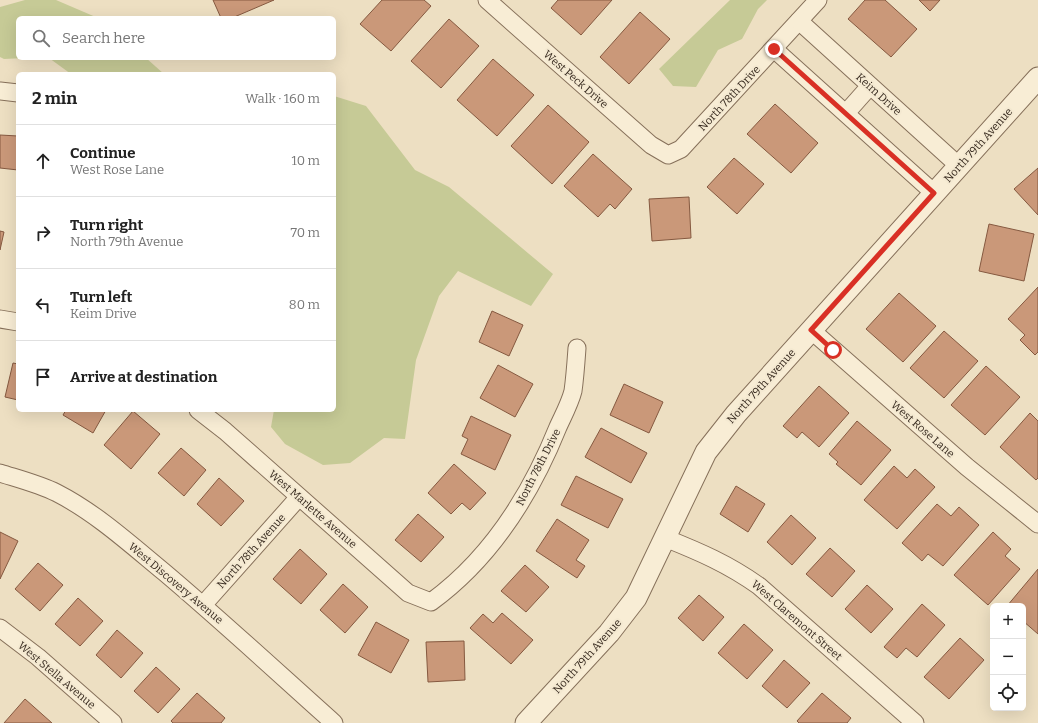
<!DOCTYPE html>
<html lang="en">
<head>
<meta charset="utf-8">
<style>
  body { margin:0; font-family:Bitter,serif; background:#f6f6f6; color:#222 }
  .controls { position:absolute; right:12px; bottom:12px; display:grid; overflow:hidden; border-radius:6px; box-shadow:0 4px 16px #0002 }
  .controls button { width:36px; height:36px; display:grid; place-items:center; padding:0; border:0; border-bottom:1px solid #e0e0e0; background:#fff; color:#222; font:20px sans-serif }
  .stop { position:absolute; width:12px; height:12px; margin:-9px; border:3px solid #d93025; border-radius:50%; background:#fff }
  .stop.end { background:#d93025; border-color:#fff; box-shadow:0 1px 4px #0008 }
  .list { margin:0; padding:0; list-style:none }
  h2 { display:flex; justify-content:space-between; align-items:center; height:52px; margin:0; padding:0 16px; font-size:17px }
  h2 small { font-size:13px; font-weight:400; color:#767676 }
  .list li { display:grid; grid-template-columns:26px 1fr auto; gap:12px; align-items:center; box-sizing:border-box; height:72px; padding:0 16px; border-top:1px solid #e0e0e0 }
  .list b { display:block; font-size:15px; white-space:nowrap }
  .list p { margin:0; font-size:13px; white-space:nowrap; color:#767676 }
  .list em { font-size:13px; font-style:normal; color:#767676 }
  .icon { flex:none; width:22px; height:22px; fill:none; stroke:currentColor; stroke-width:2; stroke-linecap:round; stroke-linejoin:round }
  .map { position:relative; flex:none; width:1038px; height:723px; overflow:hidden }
  .search { position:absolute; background:#fff; box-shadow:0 4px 16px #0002; left:16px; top:16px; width:320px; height:44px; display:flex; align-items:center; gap:10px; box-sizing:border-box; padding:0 14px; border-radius:6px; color:#767676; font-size:15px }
  .panel { position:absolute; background:#fff; box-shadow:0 4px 16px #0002; left:16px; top:72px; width:320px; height:340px; border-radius:6px }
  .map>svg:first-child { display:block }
  .green { fill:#c6ca96 }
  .building { fill:#ca9879; stroke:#855940 }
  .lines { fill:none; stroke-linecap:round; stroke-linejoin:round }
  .minor-casing { stroke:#86705a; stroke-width:19 }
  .tertiary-casing { stroke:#86705a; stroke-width:23 }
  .minor { stroke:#f8edd5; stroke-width:17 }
  .tertiary { stroke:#f8edd5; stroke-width:21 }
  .route { stroke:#d93025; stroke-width:5 }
  .labels { text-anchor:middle; stroke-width:4; stroke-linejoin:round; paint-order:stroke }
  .street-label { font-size:11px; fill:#36291e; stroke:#f4e9d1 }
</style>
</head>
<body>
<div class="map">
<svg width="1038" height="723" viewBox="0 0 1038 723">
  <rect width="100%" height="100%" fill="#eddfc2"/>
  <g class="green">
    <polygon points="25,0 56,0 98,18 18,18 18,58 25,58 4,59 0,57 0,7"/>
    <polygon points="730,0 767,0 758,9 742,39 718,50 696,87 673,86 659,69"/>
    <polygon points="49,58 146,58 164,74 71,74"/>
    <polygon points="334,96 366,106 415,170 449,187 553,274 531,306 458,271 439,296 416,360 405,439 384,438 350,463 323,465 285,444 271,427 274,410 334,410"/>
  </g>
  <g class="building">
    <polygon points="213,0 274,0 232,18 221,18"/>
    <polygon points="382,0 424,0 431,6 391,51 360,24"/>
    <polygon points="558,0 612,0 581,35 551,8"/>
    <polygon points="865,0 885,0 917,29 891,57 848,19"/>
    <polygon points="919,0 940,0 930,11"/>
    <polygon points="640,12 670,39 629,84 600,57"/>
    <polygon points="449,19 479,46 441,88 411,61"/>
    <polygon points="493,59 534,95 497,136 457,100"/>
    <polygon points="775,104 818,143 791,173 747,134"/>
    <polygon points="548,105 589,142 552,184 511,146"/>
    <polygon points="0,135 18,136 18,170 0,168"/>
    <polygon points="593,154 632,189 615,209 610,204 598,217 564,186"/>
    <polygon points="734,158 764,184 737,214 707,187"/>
    <polygon points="1038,168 1038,215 1014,189"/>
    <polygon points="689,197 691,238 652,241 649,199"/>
    <polygon points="989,224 1034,234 1024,281 979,271"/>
    <polygon points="0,231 4,232 0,250"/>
    <polygon points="1038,287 1038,352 1035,355 1020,340 1025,335 1008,319"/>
    <polygon points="899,293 936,326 903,362 866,329"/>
    <polygon points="492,311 523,325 509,356 479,342"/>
    <polygon points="944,331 978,361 944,398 910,368"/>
    <polygon points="13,363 18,364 18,400 5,397"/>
    <polygon points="498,365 533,384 515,417 480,398"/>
    <polygon points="986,366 1020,397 985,435 951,405"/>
    <polygon points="624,384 663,402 649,433 610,415"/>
    <polygon points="819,386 849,413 819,447 802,432 797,438 783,426"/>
    <polygon points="66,410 106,410 93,433 63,415"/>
    <polygon points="133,411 160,434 131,469 104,445"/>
    <polygon points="1030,413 1038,421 1038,478 1036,480 1000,447"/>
    <polygon points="471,416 511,435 495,470 461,454 468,439 462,436"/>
    <polygon points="857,421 891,450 861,485 836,464 838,462 829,454"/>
    <polygon points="601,428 647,453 631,483 585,457"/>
    <polygon points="181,448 206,470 184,496 158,473"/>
    <polygon points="454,464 486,493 470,510 462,503 451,514 428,493"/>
    <polygon points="894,466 907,478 915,469 935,487 897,529 864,500"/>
    <polygon points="576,476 623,499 608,528 561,505"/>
    <polygon points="219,478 244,501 221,526 197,504"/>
    <polygon points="736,486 765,504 748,532 720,514"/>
    <polygon points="937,504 951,516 959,507 979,525 943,566 928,554 922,561 902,543"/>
    <polygon points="418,514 444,537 421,562 395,540"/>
    <polygon points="791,515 816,538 792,565 767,542"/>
    <polygon points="557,519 589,540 576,560 585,566 577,578 536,551"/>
    <polygon points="0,532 18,541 0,579"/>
    <polygon points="993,532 1011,549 1005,556 1020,569 988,605 954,575"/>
    <polygon points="830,548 855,571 832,597 806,574"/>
    <polygon points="300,549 327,574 301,604 273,579"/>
    <polygon points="38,563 63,585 40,611 15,589"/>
    <polygon points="525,565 549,587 526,612 501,591"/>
    <polygon points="1038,569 1038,634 1023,621 1023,606 1007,606"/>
    <polygon points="343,584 368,607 345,633 320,610"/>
    <polygon points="867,585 893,609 871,633 845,609"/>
    <polygon points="699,595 724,617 703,641 678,618"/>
    <polygon points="78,598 103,621 80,646 55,624"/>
    <polygon points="922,604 945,625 917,657 906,648 897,658 884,647"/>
    <polygon points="502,613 533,640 511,664 470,628 483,614 493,623"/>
    <polygon points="376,622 409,640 391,673 358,655"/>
    <polygon points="744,624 773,650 747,679 718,653"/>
    <polygon points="117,630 143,653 121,678 96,655"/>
    <polygon points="960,638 984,660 949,699 924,677"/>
    <polygon points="464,641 465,680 428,682 426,642"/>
    <polygon points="784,660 810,683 787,708 762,686"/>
    <polygon points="156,667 180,689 158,713 134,691"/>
    <polygon points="197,693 225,718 221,723 173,723 171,721"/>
    <polygon points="822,693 851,718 847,723 799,723 797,721"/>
    <polygon points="25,699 52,723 4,723"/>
  </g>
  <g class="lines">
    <g class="minor-casing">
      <g id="minor">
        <polyline points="487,0 651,145 668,155 681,149 818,0"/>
        <polyline points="799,21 959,166"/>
        <polyline points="774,49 934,193"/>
        <polyline points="0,91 18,93"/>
        <polyline points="846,113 870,86"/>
        <polyline points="0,319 18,322"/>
        <polyline points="811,330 967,467 1038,524"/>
        <path d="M198,410L225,431L408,593L431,602C490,559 531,494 558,427C563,416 570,403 573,391C575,377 576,362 577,348"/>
        <path d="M0,473C19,479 39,484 57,493C96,513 130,544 164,572C222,621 277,672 334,723"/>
        <path d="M665,538C700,552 728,564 759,586L915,723"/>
        <polyline points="203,605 299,497"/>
        <polyline points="0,628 38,657 113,723"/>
      </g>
    </g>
    <g class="tertiary-casing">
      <polyline id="tertiary" points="526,723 609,633 636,598 706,452 736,414 1038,78"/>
    </g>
    <use href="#minor" class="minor"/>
    <use href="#tertiary" class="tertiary"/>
  </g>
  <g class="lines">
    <polyline class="route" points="774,49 934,193 811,330 833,350"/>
  </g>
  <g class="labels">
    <g class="street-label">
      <text transform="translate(576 79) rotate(41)" y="4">West Peck Drive</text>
      <text transform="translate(879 94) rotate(42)" y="4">Keim Drive</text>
      <text transform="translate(729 98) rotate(-47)" y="4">North 78th Drive</text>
      <text transform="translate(978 145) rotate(-48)" y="4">North 79th Avenue</text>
      <text transform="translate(761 386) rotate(-48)" y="4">North 79th Avenue</text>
      <text transform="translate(923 429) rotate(41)" y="4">West Rose Lane</text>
      <text transform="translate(538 467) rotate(-63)" y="4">North 78th Drive</text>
      <text transform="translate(313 509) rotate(41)" y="4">West Marlette Avenue</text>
      <text transform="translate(251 551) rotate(-48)" y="4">North 78th Avenue</text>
      <text transform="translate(176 583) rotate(40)" y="4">West Discovery Avenue</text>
      <text transform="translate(797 620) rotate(41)" y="4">West Claremont Street</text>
      <text transform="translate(587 656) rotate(-48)" y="4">North 79th Avenue</text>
      <text transform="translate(57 675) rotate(40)" y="4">West Stella Avenue</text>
    </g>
  </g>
</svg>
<div class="controls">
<button>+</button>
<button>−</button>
<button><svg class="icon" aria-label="locate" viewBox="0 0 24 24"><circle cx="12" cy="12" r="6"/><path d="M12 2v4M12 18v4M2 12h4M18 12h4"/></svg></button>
</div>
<div class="stop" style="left:833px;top:350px"></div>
<div class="stop end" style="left:774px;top:49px"></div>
<div class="search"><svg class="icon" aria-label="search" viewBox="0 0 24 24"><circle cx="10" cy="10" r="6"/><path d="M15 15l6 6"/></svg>Search here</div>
<section class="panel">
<h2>2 min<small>Walk · 160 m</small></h2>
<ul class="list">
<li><svg class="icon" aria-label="ahead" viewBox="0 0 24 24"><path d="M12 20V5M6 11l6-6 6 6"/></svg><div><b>Continue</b><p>West Rose Lane</p></div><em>10 m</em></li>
<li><svg class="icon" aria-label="right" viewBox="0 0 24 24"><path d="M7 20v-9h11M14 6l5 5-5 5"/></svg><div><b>Turn right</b><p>North 79th Avenue</p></div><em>70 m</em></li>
<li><svg class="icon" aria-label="left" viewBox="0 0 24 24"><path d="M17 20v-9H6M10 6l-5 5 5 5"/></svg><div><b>Turn left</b><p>Keim Drive</p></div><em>80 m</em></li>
<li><svg class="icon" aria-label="arrive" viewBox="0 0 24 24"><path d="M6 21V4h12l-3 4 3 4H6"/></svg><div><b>Arrive at destination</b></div></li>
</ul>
</section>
</div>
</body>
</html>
